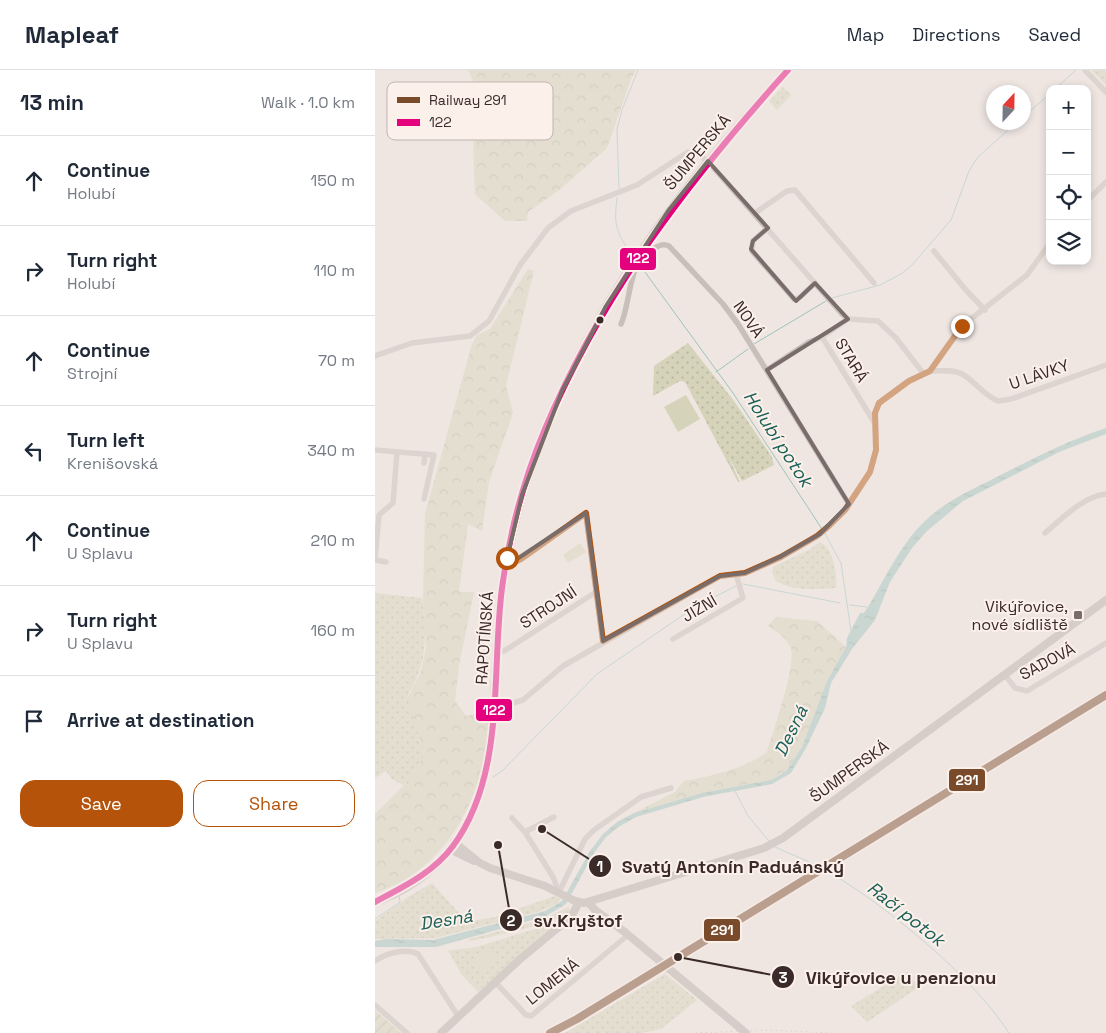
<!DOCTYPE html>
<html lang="en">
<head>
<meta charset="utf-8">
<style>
  body { margin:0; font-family:"Space Grotesk",sans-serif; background:#f6f6f7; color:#1f2937 }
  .controls { position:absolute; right:15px; top:15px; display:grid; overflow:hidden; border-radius:10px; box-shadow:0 2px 8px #0003 }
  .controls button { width:45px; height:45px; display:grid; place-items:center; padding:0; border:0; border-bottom:1px solid #e0e1e3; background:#fff; color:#1f2937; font:25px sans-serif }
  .compass { position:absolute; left:611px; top:15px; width:45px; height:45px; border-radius:50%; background:#fff; box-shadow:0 2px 8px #0003; rotate:22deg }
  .stop { position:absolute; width:15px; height:15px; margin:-11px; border:4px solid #b45309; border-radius:50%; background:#fff }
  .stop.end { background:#b45309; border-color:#fff; box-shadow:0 1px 5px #0008 }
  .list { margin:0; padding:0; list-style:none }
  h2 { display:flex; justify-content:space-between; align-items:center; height:65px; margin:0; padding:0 20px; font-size:21px }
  h2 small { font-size:16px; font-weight:400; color:#747a83 }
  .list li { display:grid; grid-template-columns:32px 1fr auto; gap:15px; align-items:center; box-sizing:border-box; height:90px; padding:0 20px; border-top:1px solid #e0e1e3 }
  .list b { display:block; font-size:19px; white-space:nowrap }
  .list p { margin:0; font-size:16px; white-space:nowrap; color:#747a83 }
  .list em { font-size:16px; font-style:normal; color:#747a83 }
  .actions { display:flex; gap:10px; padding:15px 20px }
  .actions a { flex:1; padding:11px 0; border:1px solid #b45309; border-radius:15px; text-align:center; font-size:18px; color:#b45309 }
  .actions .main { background:#b45309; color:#fff }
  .icon { flex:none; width:28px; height:28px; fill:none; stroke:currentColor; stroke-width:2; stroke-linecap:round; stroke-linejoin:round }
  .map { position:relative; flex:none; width:731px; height:963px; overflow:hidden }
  header { display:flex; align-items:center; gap:30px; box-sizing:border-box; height:70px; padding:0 25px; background:#fff; border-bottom:1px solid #e0e1e3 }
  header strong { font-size:24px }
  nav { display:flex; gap:28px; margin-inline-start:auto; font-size:18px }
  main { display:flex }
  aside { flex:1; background:#fff }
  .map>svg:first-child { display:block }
  .grass { fill:url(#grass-dots) }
  .forest { fill:url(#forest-crowns) }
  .park { fill:#d5d4ba }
  .garden { fill:url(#garden-furrows) }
  .water { fill:url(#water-ripples) }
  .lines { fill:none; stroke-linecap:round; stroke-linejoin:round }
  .stream { stroke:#9cc4bc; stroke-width:1 }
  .street { stroke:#c8bfbb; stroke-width:5.5 }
  .secondary { stroke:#b9afab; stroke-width:8 }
  .primary { stroke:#b7adaa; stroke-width:9 }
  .rail { stroke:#b0a8a5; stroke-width:1; stroke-dasharray:1 4; stroke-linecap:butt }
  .bus-1-casing { stroke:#fcf0ea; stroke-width:10 }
  .bus-1 { stroke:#e5007d; stroke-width:6 }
  .rail-1-casing { stroke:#fcf0ea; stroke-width:11 }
  .rail-1 { stroke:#7a4b2a; stroke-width:8 }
  .route { stroke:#b45309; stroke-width:6 }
  .marked { fill:none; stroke:#796c69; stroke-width:4; stroke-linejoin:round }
  .bus-dot { fill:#3a2a28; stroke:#fcf0ea; stroke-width:2 }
  .poi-dot { fill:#796c69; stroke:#fcf0ea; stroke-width:2 }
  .labels { text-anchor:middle; stroke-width:4; stroke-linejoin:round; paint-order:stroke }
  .street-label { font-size:16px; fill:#3a2a28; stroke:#fcf0ea }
  .poi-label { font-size:16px; fill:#3a2a28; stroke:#fcf0ea; text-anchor:end }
  .water-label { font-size:18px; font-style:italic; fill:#196058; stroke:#fcf0ea }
  .key { fill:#fcf0ea; stroke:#c2b5b0; stroke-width:1 }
  .key-label { font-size:14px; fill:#3a2a28 }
  .leader { fill:none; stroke:#3a2a28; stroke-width:2 }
  .callout-dot { fill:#3a2a28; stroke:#fcf0ea; stroke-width:2 }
  .mark-label { font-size:15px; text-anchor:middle; font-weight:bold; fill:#fff }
  .callout-label { font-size:18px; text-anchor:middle; font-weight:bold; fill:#3a2a28; stroke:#fcf0ea; stroke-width:4; stroke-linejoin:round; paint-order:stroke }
  .line-badge { stroke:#fcf0ea; stroke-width:2 }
  .badge-label { font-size:14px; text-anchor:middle; font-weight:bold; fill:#fff }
</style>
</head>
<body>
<header>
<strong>Mapleaf</strong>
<nav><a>Map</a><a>Directions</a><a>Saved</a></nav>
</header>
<main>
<aside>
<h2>13 min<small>Walk · 1.0 km</small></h2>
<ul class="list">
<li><svg class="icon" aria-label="ahead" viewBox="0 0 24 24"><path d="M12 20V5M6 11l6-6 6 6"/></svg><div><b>Continue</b><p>Holubí</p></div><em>150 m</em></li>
<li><svg class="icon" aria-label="right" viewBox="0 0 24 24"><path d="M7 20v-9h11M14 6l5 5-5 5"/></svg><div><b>Turn right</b><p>Holubí</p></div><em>110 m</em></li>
<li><svg class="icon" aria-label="ahead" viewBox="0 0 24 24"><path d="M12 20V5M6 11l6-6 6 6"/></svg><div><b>Continue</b><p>Strojní</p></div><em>70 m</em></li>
<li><svg class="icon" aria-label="left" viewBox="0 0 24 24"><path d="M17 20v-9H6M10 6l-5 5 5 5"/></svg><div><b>Turn left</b><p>Krenišovská</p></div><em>340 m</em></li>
<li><svg class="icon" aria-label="ahead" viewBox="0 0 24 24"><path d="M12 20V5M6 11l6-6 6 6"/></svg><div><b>Continue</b><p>U Splavu</p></div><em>210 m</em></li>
<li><svg class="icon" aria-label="right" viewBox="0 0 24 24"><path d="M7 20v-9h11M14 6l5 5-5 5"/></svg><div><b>Turn right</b><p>U Splavu</p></div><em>160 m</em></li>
<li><svg class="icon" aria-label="arrive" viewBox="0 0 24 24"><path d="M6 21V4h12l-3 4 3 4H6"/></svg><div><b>Arrive at destination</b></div></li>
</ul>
<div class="actions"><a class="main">Save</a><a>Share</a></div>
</aside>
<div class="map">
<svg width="731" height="963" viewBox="0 0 731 963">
  <defs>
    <pattern id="grass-dots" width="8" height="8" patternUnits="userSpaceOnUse" patternTransform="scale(1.25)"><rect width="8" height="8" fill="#d5d4ba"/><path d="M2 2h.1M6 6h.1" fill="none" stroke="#b8b6a0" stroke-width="1.8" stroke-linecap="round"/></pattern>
    <pattern id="forest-crowns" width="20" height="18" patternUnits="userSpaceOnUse" patternTransform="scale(1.25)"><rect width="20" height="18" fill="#d5d4ba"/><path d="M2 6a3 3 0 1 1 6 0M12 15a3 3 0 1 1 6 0" fill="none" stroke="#b8b6a0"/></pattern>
    <pattern id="garden-furrows" width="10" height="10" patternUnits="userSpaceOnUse" patternTransform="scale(1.25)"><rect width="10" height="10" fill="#d5d4ba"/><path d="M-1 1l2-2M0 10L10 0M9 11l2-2" fill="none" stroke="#b8b6a0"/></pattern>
    <pattern id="water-ripples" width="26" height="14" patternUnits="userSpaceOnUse" patternTransform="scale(1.25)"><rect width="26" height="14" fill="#9cc4bc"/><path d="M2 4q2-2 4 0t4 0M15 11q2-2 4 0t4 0" fill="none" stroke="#809f99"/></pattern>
  </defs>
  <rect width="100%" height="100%" fill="#efe6e2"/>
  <g class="grass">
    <polygon points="716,0 731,0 731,15"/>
    <polygon points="408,17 416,25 402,40 394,31"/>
    <polygon points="313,273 359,331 397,387 399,395 367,411 353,386 365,412 363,412 310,312 305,311 278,326 279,296"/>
    <path d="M445,472C458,477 463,506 461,518C442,519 417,522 400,510L397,501L399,496L434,480Z"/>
    <path d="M0,523L47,528C52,562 53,594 33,624L49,685L33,714L28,715L17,709L11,701L0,708Z"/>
    <polygon points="57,813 92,852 120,847 180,826 186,829 181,834 166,841 60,868 0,869 0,851 33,827"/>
    <path d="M194,837V842C185,852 112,868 95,871L94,869L167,850Z"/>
    <polygon points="180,853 182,855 103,922 86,904 73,880 98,878"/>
    <polygon points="532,902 544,917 492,952 476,936"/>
    <polygon points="290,904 322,930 286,959 268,963 190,963"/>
  </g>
  <g class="forest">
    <path d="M93,0H261L256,9L232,78L183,121L153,142L152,151H130L100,124C99,102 98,79 99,57C99,36 104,19 93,0Z"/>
    <path d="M153,199L159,201L131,315L138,343L114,412L107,461L93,454L84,522H99L84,595L80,631L91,646L115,641C113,716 77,799 0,823V744L29,715L33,714L49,685L33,627L46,602L51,577L48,530L50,444L97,274L102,265L115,259Z"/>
    <path d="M401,547L442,551L471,577L452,611L427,677L412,700L396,710L327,723L259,743L300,722L309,711C337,706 369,699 392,682C398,661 421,597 416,578C412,568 402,562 393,556Z"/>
  </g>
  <g class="park">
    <polygon points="311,325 325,349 303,362 289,337"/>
    <polygon points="205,473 211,482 193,493 188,485"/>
    <polygon points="112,876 125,889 109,904 96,892"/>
  </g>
  <polygon class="garden" points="0,940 26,963 0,963"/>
  <path class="water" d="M731,358V364L684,382L588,431L552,461L537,478L515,512L500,550L477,579L456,613L450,638L431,678L416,703L397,714L328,727L261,747L245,756L231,767L219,783L191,834L171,846L61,877H0V871L11,869L58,870L170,841L187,831L215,781L228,764L242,752L259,743L327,723L396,710L405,705L412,700L427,677L452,611L471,577L472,568L485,543H489C508,514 522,479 547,454C567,433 594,421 620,408C657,389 692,371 731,358Z"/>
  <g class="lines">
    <g class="stream">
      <polyline points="680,19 701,0"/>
      <polyline points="648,47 675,24"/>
      <polyline points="244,118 242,59 247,40 263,0"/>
      <path d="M242,128C239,153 240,161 255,182"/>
      <polyline points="267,198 358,323 447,459"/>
      <polyline points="457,228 505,215 526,204 536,196 576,150 594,101 602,88 642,52"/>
      <polyline points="379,274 451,231"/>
      <polyline points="341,302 373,279"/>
      <polyline points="449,462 466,493 476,561"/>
      <polyline points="368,514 465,533"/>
      <polyline points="475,535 492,537"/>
      <polyline points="118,707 127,701 222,604 320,537 361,516"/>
      <polyline points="360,721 373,746 394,771"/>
      <path d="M398,776C414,784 432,790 447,798C507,832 597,905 634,963"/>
      <polyline points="0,849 25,832 24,826"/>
    </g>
    <g class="street">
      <polyline points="710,0 731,22"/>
      <polyline points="712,131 731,112"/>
      <polyline points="380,143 412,121 420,120 499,213"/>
      <polyline points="393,158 378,171 377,181 419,229 425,227 440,213"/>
      <polyline points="559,181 590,219 610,240"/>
      <path d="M246,254C256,233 253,187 279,178C284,176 288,173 294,176L348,234L363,254L474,434"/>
      <polyline points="447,267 473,249"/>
      <polyline points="0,286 37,273 95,266 114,251 145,195 173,158 196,141 262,115 313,82 324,84 338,97 467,244 473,249 503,251 521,268 548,303"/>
      <polyline points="392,300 434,272 447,267 499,352"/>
      <path d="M555,301C565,301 578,299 587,304C601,312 608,325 623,331L636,329L731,295"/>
      <polyline points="0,380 59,385 49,429"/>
      <polyline points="49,393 50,384"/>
      <path d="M670,463C688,448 707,427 731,424"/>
      <polyline points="11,492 0,490 4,445 18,433 22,382"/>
      <polyline points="130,497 146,489 211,443 228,571"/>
      <polyline points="298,569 368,528 361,504"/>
      <polyline points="121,583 129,581 221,522"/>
      <polyline points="630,605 640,618 652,621 731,573"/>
      <polyline points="120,638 148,630 188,596 345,506 370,503 405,487 442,466 470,441 495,402 501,380 500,343 504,333 533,311 555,301 587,256 652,205 675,173"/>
      <polyline points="179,747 150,762 178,807 184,822"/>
      <polyline points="137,748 150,762"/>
      <polyline points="184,822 210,769 219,760 266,727 296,718"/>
      <path d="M0,891C11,883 31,878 43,884L83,946"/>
      <polyline points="120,912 151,945 156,946 253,865"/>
      <polyline points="0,935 32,963"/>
    </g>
    <g class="secondary">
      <polyline points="79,772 105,793 115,798 170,816 200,831 209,833 389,778 408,768 731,530"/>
      <polyline points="74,779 99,791"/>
      <polyline points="213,832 220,840 251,863 371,963"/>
      <polyline points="66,963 144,890 196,847 204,832"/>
    </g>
    <path class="primary" d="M0,832C142,778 111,636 127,518C135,463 149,410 170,359C228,219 312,110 413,0"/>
    <polyline class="rail" points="321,963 393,960 456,963"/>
    <g class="bus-1-casing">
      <path id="bus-1" d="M0,832C28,817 58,803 78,776C131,704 116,602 127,518C134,464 149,409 170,359C227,223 315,109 413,0"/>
    </g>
    <use href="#bus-1" class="bus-1"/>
    <g class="rail-1-casing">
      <polyline id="rail-1" points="175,963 202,949 731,625"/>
    </g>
    <use href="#rail-1" class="rail-1"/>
  </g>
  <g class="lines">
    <polyline class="route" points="132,488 130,497 146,489 211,443 228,571 345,506 370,503 406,487 442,466 454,456 470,440 495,402 501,380 500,343 504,333 534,311 555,301 587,256"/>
  </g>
  <path d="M0 0H731V963H0ZM333,91L393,158L378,171L376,179L421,231L440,213L473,249L392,300L474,434L445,464L405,487L370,503L345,506L228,571L211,443L130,497L147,425L187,321L231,236L293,141Z" fill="#efe6e2" fill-opacity=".55" fill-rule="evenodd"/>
  <path class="marked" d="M333,91L393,158L378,171L376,179L421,231L440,213L473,249L392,300L474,434L445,464L405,487L370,503L345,506L228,571L211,443L130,497L147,425L187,321L231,236L293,141Z"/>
  <circle class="bus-dot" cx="225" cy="250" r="4.5"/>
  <rect class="poi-dot" x="698" y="540" width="10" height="10" rx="2.5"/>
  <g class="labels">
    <g class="street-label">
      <text transform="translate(322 82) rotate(-50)" y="6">ŠUMPERSKÁ</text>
      <text transform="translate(374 249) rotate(56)" y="6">NOVÁ</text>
      <text transform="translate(477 290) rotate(59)" y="6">STARÁ</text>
      <text transform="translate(664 304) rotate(-19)" y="6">U LÁVKY</text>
      <text transform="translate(173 537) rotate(-33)" y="6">STROJNÍ</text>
      <text transform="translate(324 538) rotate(-30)" y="6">JIŽNÍ</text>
      <text transform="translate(109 568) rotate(-86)" y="6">RAPOTÍNSKÁ</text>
      <text transform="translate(672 591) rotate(-28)" y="6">SADOVÁ</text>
      <text transform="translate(474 701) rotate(-36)" y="6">ŠUMPERSKÁ</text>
      <text transform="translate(177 911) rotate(-39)" y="6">LOMENÁ</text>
    </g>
    <g class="poi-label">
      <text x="693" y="542">Vikýřovice,<tspan x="693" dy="18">nové sídliště</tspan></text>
    </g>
    <g class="water-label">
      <text transform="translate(403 369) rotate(57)" y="6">Holubí potok</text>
      <text transform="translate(416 661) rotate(-64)" y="6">Desná</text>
      <text transform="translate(531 844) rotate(38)" y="6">Račí potok</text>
      <text transform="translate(71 850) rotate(-9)" y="6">Desná</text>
    </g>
  </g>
  <rect x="12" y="12" width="166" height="58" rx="8" class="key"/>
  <rect x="22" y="27" width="23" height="6" fill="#7a4b2a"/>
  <rect x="22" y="49" width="23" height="7" fill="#e5007d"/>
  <g class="key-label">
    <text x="54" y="35">Railway 291</text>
    <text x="54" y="57">122</text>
  </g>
  <path class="leader" d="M167 759L225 796M123 775L136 850M303 887L408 907"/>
  <g class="callout-dot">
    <circle cx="167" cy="759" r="5"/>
    <circle cx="123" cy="775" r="5"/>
    <circle cx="303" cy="887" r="5"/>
    <circle cx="225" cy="796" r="12"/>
    <circle cx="136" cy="850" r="12"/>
    <circle cx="408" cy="907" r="12"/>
  </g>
  <g class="mark-label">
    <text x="225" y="802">1</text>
    <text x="136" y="856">2</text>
    <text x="408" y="913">3</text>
  </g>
  <g class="callout-label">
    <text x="358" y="803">Svatý Antonín Paduánský</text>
    <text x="203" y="857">sv.Kryštof</text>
    <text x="526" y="914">Vikýřovice u penzionu</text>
  </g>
  <g class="line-badge">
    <rect x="244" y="177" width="38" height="24" rx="5" fill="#e5007d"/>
    <rect x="100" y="628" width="38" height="24" rx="5" fill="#e5007d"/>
    <rect x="573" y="698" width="38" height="24" rx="5" fill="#7a4b2a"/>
    <rect x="328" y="848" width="38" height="24" rx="5" fill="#7a4b2a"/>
  </g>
  <g class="badge-label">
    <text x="263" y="193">122</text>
    <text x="119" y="645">122</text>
    <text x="592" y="715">291</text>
    <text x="347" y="865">291</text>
  </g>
</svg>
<div class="controls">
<button>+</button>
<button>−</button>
<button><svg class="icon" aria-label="locate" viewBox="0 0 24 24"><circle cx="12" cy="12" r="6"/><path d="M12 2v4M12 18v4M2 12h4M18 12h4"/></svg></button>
<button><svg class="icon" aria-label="layers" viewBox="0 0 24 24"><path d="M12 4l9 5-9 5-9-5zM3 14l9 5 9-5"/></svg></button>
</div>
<svg class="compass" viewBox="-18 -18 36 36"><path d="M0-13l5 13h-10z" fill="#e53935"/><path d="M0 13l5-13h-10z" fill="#747a83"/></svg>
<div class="stop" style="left:132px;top:488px"></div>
<div class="stop end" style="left:587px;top:256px"></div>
</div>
</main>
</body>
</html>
